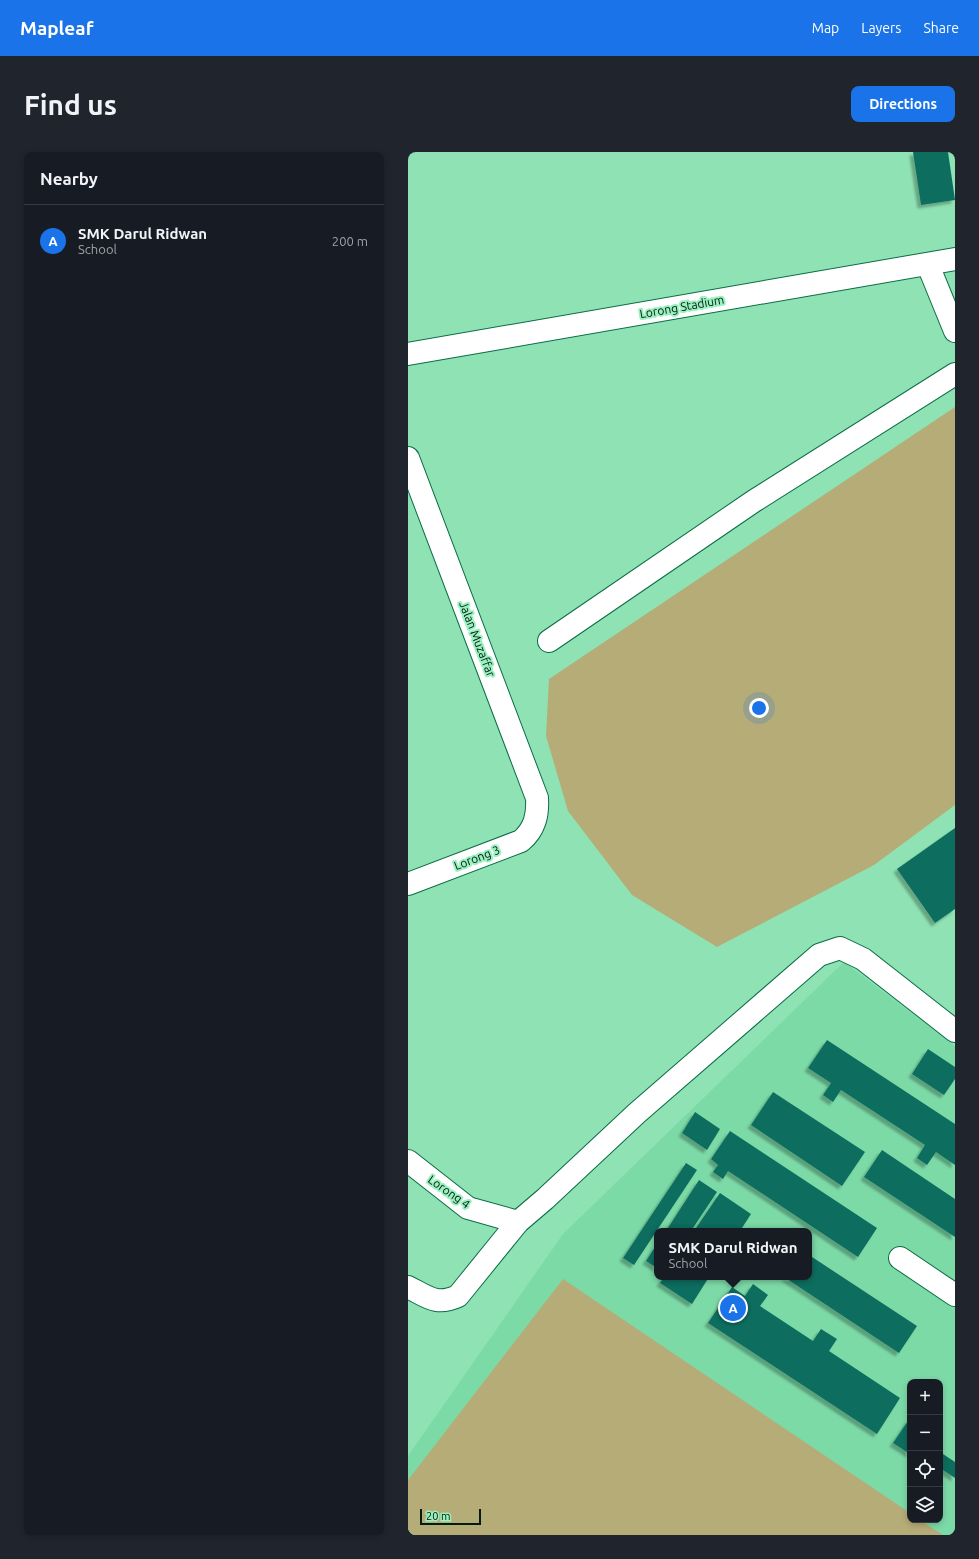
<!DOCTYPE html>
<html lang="en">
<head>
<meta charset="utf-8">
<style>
  body { margin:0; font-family:Ubuntu,sans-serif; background:#20242c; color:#f1f3f6 }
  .controls { position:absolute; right:12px; bottom:12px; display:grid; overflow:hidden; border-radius:8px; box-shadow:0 2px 6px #0003 }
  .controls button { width:36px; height:36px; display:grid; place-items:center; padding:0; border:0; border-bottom:1px solid #363941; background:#171b24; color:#f1f3f6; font:20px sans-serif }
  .scale { position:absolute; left:12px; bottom:10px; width:61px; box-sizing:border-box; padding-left:4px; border:2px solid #021c0f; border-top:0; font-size:11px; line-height:14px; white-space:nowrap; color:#021c0f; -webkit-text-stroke:3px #9bf0c0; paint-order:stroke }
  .you { position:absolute; left:351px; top:556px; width:14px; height:14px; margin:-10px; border:3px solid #fff; border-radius:50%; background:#1a73e8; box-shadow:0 0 0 6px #1a73e833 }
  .badge { display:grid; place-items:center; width:26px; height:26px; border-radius:50%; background:#1a73e8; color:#fff; font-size:13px; font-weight:700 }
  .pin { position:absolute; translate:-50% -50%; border:2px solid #fff; box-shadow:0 1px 4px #0006 }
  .popup { position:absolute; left:246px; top:1076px; width:158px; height:52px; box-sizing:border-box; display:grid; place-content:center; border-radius:8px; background:#171b24; filter:drop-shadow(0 1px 3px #0005); font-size:13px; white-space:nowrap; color:#9ea1a6 }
  .popup b { font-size:15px; color:#f1f3f6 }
  .popup::after { content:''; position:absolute; left:50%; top:100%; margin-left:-8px; border:8px solid transparent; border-top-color:#171b24 }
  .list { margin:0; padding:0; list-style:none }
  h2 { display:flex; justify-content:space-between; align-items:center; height:52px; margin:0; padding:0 16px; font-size:17px }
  h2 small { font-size:13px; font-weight:400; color:#9ea1a6 }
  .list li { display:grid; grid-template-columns:26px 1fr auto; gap:12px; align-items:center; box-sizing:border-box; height:72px; padding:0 16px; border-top:1px solid #363941 }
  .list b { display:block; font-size:15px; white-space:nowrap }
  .list p { margin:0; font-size:13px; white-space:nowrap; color:#9ea1a6 }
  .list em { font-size:13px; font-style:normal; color:#9ea1a6 }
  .icon { flex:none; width:22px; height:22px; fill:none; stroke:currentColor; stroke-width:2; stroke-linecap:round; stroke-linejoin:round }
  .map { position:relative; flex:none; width:547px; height:1383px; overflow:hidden; border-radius:8px }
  header { display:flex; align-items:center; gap:24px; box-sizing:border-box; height:56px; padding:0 20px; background:#1a73e8; color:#fff }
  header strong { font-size:19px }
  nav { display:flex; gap:22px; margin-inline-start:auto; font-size:14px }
  .intro { display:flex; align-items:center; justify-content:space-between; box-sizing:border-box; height:96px; padding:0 24px }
  h1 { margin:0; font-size:28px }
  .button { padding:10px 18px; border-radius:8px; background:#1a73e8; color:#fff; font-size:14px; font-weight:700 }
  main { display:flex; gap:24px; padding:0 24px }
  aside { flex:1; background:#171b24; border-radius:8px; box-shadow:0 2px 6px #0003 }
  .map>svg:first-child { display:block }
  .built { fill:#7cdaa7; fill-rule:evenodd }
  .green { fill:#b6ac77 }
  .building { fill:#0d6e5f; filter:url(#shadow) }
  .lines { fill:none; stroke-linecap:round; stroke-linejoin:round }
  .minor-casing { stroke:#0a6d44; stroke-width:24 }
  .minor { stroke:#fff; stroke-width:22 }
  .labels { text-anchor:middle; stroke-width:4; stroke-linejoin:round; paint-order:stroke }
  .street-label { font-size:12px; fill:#021c0f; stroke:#9bf0c0 }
</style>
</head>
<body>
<header>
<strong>Mapleaf</strong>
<nav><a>Map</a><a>Layers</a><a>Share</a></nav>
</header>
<div class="intro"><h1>Find us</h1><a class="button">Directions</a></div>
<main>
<aside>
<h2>Nearby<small></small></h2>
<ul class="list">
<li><span class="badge">A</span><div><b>SMK Darul Ridwan</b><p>School</p></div><em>200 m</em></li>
</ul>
</aside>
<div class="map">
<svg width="547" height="1383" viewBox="0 0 547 1383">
  <defs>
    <filter id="shadow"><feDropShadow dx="-3.5" dy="3.5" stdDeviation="1" flood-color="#0004"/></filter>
  </defs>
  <rect width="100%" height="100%" fill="#8ee2b3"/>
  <path class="built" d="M436,810L547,894V1383H0V1304L155,1082ZM249,1079H401V1125H249ZM502,1230H532V1368H502Z"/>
  <g class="green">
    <polygon points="547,255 547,653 466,713 309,795 224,743 160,659 138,584 141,527"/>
    <polygon points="155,1127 502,1361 502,1368 512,1368 535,1383 0,1383 0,1328"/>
  </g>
  <g class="building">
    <polygon points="505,0 540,0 547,48 513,53"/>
    <polygon points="547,676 547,757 527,771 489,717"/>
    <polygon points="419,888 547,972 547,1013 528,1000 519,1013 509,1006 517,993 433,938 425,950 415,943 423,931 400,916"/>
    <polygon points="520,897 547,915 547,927 536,943 504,922"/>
    <polygon points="365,940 457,1000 434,1034 343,973"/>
    <polygon points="287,960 312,977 299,998 274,981"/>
    <polygon points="322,979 469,1076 450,1105 320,1019 315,1027 305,1020 310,1013 303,1007"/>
    <polygon points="474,998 547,1047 547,1085 456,1025"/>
    <polygon points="278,1011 289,1018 226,1113 215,1106"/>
    <polygon points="291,1028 309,1040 283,1079 258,1079"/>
    <polygon points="312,1041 343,1062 332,1079 286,1079"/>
    <polygon points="249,1092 249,1116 238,1109"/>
    <polygon points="401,1103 509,1174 491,1201 376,1125 401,1125"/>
    <polygon points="256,1125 301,1125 284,1152 252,1131"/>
    <polygon points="345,1132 360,1143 352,1154 405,1189 413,1177 429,1187 421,1199 492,1246 469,1282 300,1171 324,1135 337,1144"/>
    <polygon points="502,1266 502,1302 485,1291"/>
    <polygon points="532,1300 547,1310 547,1326 532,1316"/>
  </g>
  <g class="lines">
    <g class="minor-casing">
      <g id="minor">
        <polyline points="520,113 547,179"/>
        <polyline points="0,202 547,107"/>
        <path d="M0,306L129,646C130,663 127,677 113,689L0,732"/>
        <polyline points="141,489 346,349 547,222"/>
        <polyline points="0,1009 60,1056 110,1070"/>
        <polyline points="492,1106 547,1143"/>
        <path d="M0,1135C20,1145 28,1154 50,1144L110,1070L137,1047L229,961L411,803L432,796L455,807L547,879"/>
      </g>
    </g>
    <use href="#minor" class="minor"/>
  </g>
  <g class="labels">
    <g class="street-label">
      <text transform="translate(274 155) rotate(-10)" y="4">Lorong Stadium</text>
      <text transform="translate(69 487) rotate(69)" y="4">Jalan Muzaffar</text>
      <text transform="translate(69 706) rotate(-21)" y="4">Lorong 3</text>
      <text transform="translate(41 1040) rotate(35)" y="4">Lorong 4</text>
    </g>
  </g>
</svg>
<div class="controls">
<button>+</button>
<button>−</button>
<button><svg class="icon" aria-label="locate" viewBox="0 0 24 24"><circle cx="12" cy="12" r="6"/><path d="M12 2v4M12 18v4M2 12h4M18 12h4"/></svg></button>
<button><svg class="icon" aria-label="layers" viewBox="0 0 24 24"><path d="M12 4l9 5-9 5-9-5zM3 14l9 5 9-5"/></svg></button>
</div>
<div class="scale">20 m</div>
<div class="you"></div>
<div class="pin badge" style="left:325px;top:1156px">A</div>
<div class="popup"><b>SMK Darul Ridwan</b>School</div>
</div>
</main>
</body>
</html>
